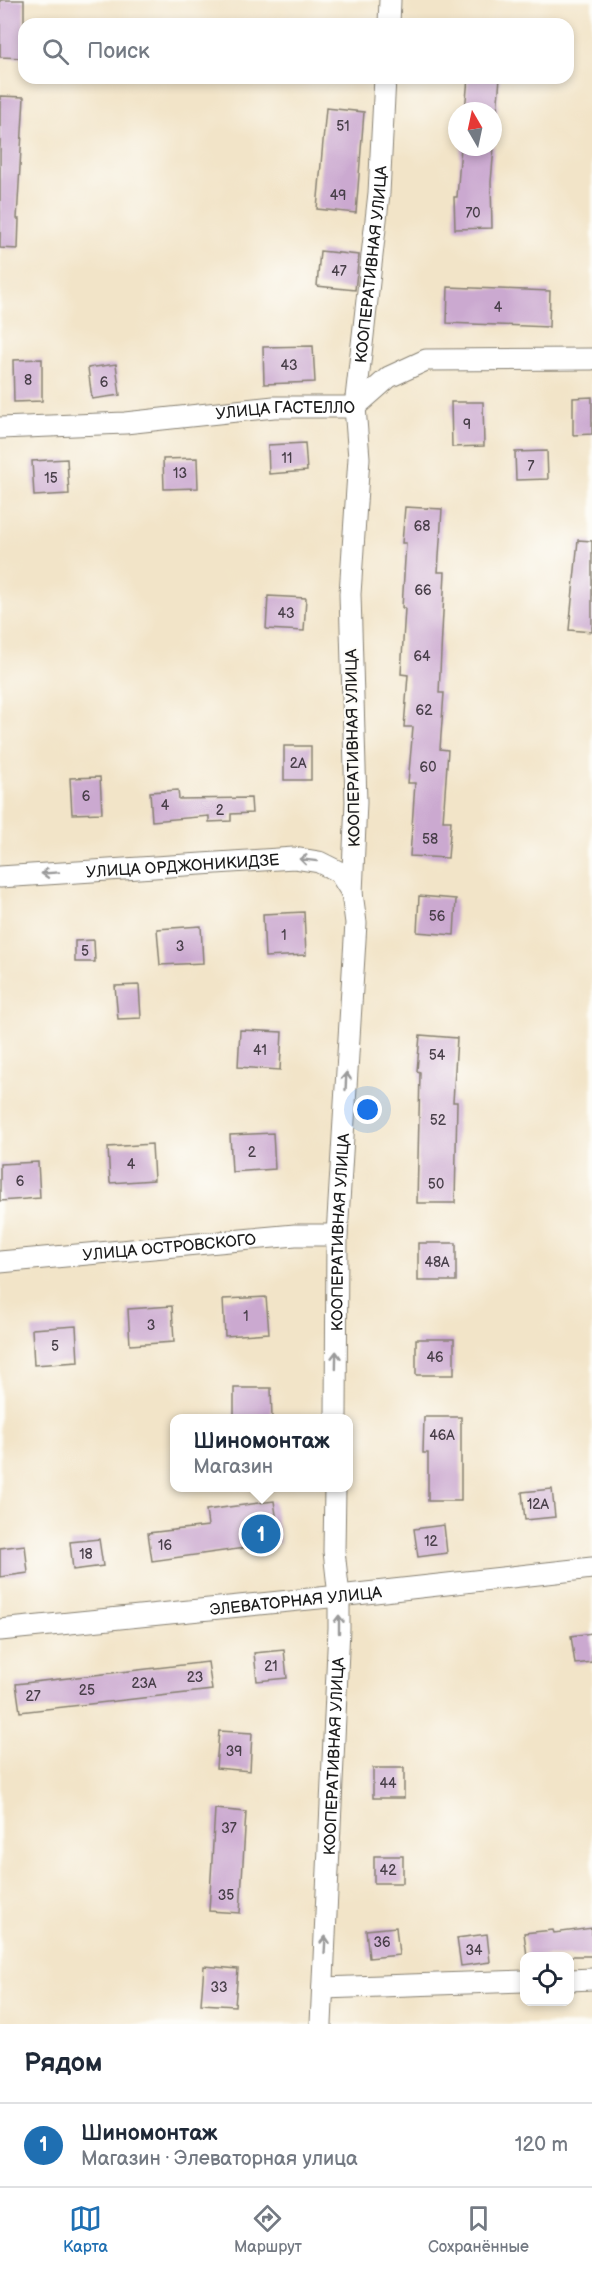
<!DOCTYPE html>
<html lang="ru">
<head>
<meta charset="utf-8">
<style>
  body { margin:0; font-family:"Balsamiq Sans",sans-serif; background:#f2f2f3; color:#1f2937 }
  .controls { position:absolute; right:18px; bottom:18px; display:grid; overflow:hidden; border-radius:12px; box-shadow:0 3px 9px #0003 }
  .controls button { width:54px; height:54px; display:grid; place-items:center; padding:0; border:0; border-bottom:2px solid #e0e1e3; background:#fff; color:#1f2937; font:30px sans-serif }
  .compass { position:absolute; left:448px; top:102px; width:54px; height:54px; border-radius:50%; background:#fff; box-shadow:0 3px 9px #0003; rotate:351deg }
  .you { position:absolute; left:368px; top:1110px; width:21px; height:21px; margin:-15px; border:4px solid #fff; border-radius:50%; background:#1a73e8; box-shadow:0 0 0 9px #1a73e833 }
  .badge { display:grid; place-items:center; width:39px; height:39px; border-radius:50%; background:#1f6fb2; color:#fff; font-size:20px; font-weight:700 }
  .pin { position:absolute; translate:-50% -50%; border:3px solid #fff; box-shadow:0 2px 6px #0006 }
  .popup { position:absolute; left:170px; top:1414px; width:183px; height:78px; box-sizing:border-box; display:grid; place-content:center; border-radius:12px; background:#fff; filter:drop-shadow(0 2px 4px #0005); font-size:20px; white-space:nowrap; color:#747a83 }
  .popup b { font-size:22px; color:#1f2937 }
  .popup::after { content:''; position:absolute; left:50%; top:100%; margin-left:-12px; border:12px solid transparent; border-top-color:#fff }
  .list { margin:0; padding:0; list-style:none }
  h2 { display:flex; justify-content:space-between; align-items:center; height:78px; margin:0; padding:0 24px; font-size:26px }
  h2 small { font-size:20px; font-weight:400; color:#747a83 }
  .list li { display:grid; grid-template-columns:39px 1fr auto; gap:18px; align-items:center; box-sizing:border-box; height:84px; padding:0 24px; border-top:2px solid #e0e1e3 }
  .list b { display:block; font-size:22px; white-space:nowrap }
  .list p { margin:0; font-size:20px; white-space:nowrap; color:#747a83 }
  .list em { font-size:20px; font-style:normal; color:#747a83 }
  .icon { flex:none; width:33px; height:33px; fill:none; stroke:currentColor; stroke-width:2; stroke-linecap:round; stroke-linejoin:round }
  .map { position:relative; flex:none; width:592px; height:2024px; overflow:hidden }
  .search { position:absolute; background:#fff; box-shadow:0 3px 9px #0003; left:18px; right:18px; top:18px; height:66px; display:flex; align-items:center; gap:15px; box-sizing:border-box; padding:0 21px; border-radius:18px; color:#747a83; font-size:22px }
  .sheet { height:162px; background:#fff }
  nav { display:flex; justify-content:space-around; align-items:center; box-sizing:border-box; height:84px; border-top:2px solid #e0e1e3; background:#fff; font-size:16px; color:#747a83 }
  nav a { display:grid; justify-items:center; gap:3px }
  nav .on { color:#1f6fb2 }
  .map>svg:first-child { display:block }
  .building { fill:#cba9d0 }
  .lines { fill:none; stroke-linecap:round; stroke-linejoin:round }
  .street-casing { stroke:#878072; stroke-width:23 }
  .street { stroke:#fff; stroke-width:21 }
  .oneway { stroke:#999 }
  .labels { text-anchor:middle; stroke-width:4.5; stroke-linejoin:round; paint-order:stroke }
  .number-label { font-size:14px; fill:#483f49 }
  .street-label { font-size:16px; fill:#1c1c1c; stroke:#fdfcf7 }
</style>
</head>
<body>
<div class="map">
<svg width="592" height="2024" viewBox="0 0 592 2024">
  <rect width="100%" height="100%" fill="#fdfcf7"/>
  <filter id="ink" filterUnits="userSpaceOnUse"><feTurbulence type="fractalNoise" baseFrequency=".0167" numOctaves="2"/><feDisplacementMap in="SourceGraphic" scale="12" xChannelSelector="R" yChannelSelector="G"/><feConvolveMatrix kernelMatrix="1 2 1 2 8 2 1 2 1" color-interpolation-filters="sRGB"/></filter>
  <filter id="wash" filterUnits="userSpaceOnUse"><feTurbulence type="fractalNoise" baseFrequency=".008" numOctaves="4" result="noise"/><feDisplacementMap in="SourceGraphic" scale="24" xChannelSelector="R" yChannelSelector="G"/><feGaussianBlur stdDeviation="1.35" result="paint"/><feColorMatrix in="noise" values="0 0 0 0 0 0 0 0 0 0 0 0 0 0 0 0 0 1.4 0 .05"/><feComposite in="paint" operator="in"/></filter>
  <g filter="url(#wash)">
    <rect width="100%" height="100%" fill="#f2e4c8"/>
    <g id="blocks">
      <g class="building">
        <polygon points="0,0 24,0 24,58 0,57"/>
        <polygon points="468,78 500,78 491,182 492,228 455,229 454,197 457,197 461,147 493,147 493,111 465,111"/>
        <polygon points="0,96 24,97 17,219 19,219 18,249 0,248"/>
        <polygon points="326,108 364,112 356,213 317,209"/>
        <polygon points="320,251 359,255 355,290 317,286"/>
        <polygon points="448,287 550,291 549,327 447,323"/>
        <polygon points="313,346 315,382 264,384 263,347"/>
        <polygon points="42,359 42,401 14,402 13,360"/>
        <polygon points="116,364 120,395 92,399 88,368"/>
        <polygon points="592,397 592,434 573,435 573,398"/>
        <polygon points="451,402 483,402 484,446 452,447"/>
        <polygon points="305,443 307,471 269,474 268,445"/>
        <polygon points="547,451 548,479 516,480 515,452"/>
        <polygon points="197,458 198,488 164,489 163,459"/>
        <polygon points="67,459 69,494 34,496 32,461"/>
        <polygon points="405,507 442,509 438,572 445,572 439,693 444,693 440,749 448,750 443,821 451,821 448,858 410,856 415,783 408,783 413,727 404,727 408,675 401,674 405,608 402,608 406,543 402,543"/>
        <polygon points="578,540 592,541 592,632 569,630"/>
        <polygon points="268,596 306,598 304,631 266,629"/>
        <rect x="284" y="746" width="27" height="34"/>
        <polygon points="100,777 102,813 72,814 70,778"/>
        <polygon points="178,790 179,799 251,798 252,813 231,814 231,821 209,822 209,816 152,821 150,792"/>
        <polygon points="419,896 456,899 454,935 417,932"/>
        <polygon points="304,912 306,955 265,957 263,914"/>
        <polygon points="201,926 203,963 160,965 157,929"/>
        <polygon points="94,940 95,962 75,962 75,941"/>
        <polygon points="139,985 141,1018 118,1019 115,986"/>
        <polygon points="240,1030 282,1032 280,1070 238,1067"/>
        <polygon points="420,1035 457,1038 453,1102 457,1102 455,1203 417,1203 420,1072 417,1071"/>
        <polygon points="273,1133 275,1169 232,1172 230,1135"/>
        <polygon points="152,1144 154,1180 110,1183 108,1147"/>
        <polygon points="38,1162 40,1198 0,1201 0,1164"/>
        <rect x="418" y="1243" width="38" height="38"/>
        <polygon points="266,1297 269,1333 225,1336 223,1299"/>
        <polygon points="172,1306 174,1342 130,1345 128,1309"/>
        <polygon points="76,1326 78,1362 34,1365 32,1329"/>
        <rect x="416" y="1339" width="38" height="36"/>
        <polygon points="234,1388 271,1388 272,1419 234,1419"/>
        <polygon points="424,1417 461,1417 461,1501 428,1501 428,1453 423,1453"/>
        <polygon points="552,1489 555,1517 525,1520 522,1492"/>
        <polygon points="274,1501 280,1543 152,1561 148,1533 208,1526 206,1510"/>
        <polygon points="444,1525 447,1553 418,1557 414,1529"/>
        <polygon points="99,1539 103,1566 73,1570 70,1542"/>
        <polygon points="25,1545 28,1573 0,1577 0,1548"/>
        <polygon points="592,1633 592,1662 575,1664 571,1636"/>
        <polygon points="284,1650 287,1678 257,1681 254,1653"/>
        <polygon points="208,1662 212,1690 20,1712 16,1684"/>
        <polygon points="219,1731 252,1733 250,1771 216,1768"/>
        <rect x="373" y="1768" width="31" height="30"/>
        <polygon points="215,1809 246,1812 240,1913 209,1911"/>
        <rect x="374" y="1856" width="29" height="27"/>
        <polygon points="396,1927 399,1955 369,1958 366,1930"/>
        <polygon points="592,1928 592,1956 527,1956 524,1933 553,1930 554,1933"/>
        <polygon points="487,1934 490,1962 461,1966 457,1938"/>
        <polygon points="204,1966 238,1969 235,2006 201,2004"/>
      </g>
    </g>
  </g>
  <g filter="url(#ink)">
    <use href="#blocks" fill-opacity="0" stroke="#878072" stroke-width="1.5"/>
    <g class="lines">
      <g class="street-casing">
        <g id="street">
          <polyline points="389,24 390,0"/>
          <path id="s1" d="M0,428L125,423L274,407H355L389,377L426,360L592,359"/>
          <path id="s2" d="M0,877L294,858L319,862L339,872L352,893"/>
          <path id="s3" d="M0,1262L295,1235H337"/>
          <path id="s4" d="M336,1418L337,1235L356,923L352,893L356,802L350,594L359,458L355,407L379,193L385,78"/>
          <path id="s5" d="M0,1630L339,1596L592,1568"/>
          <polyline points="570,1980 592,1979"/>
          <polyline points="323,1988 524,1981"/>
          <path id="s6" d="M321,2024L339,1628V1596L334,1551L335,1488"/>
        </g>
      </g>
      <use href="#street" class="street"/>
    </g>
    <defs><path id="oneway-shaft" d="M-6 0H5M1.5-3L5.5 0L1.5 3" fill="none" stroke-width="1.6" stroke-linecap="round" stroke-linejoin="round" transform="scale(1.5)"/></defs>
    <g class="oneway">
      <use href="#oneway-shaft" transform="translate(308 860) rotate(-173)"/>
      <use href="#oneway-shaft" transform="translate(50 873) rotate(176)"/>
      <use href="#oneway-shaft" transform="translate(346 1081) rotate(-87)"/>
      <use href="#oneway-shaft" transform="translate(336 1360) rotate(-89)"/>
      <use href="#oneway-shaft" transform="translate(339 1624) rotate(-90)"/>
      <use href="#oneway-shaft" transform="translate(325 1945) rotate(-87)"/>
    </g>
  </g>
  <g class="labels">
    <g class="number-label">
      <text x="343" y="131">51</text>
      <text x="338" y="200">49</text>
      <text x="473" y="218">70</text>
      <text x="339" y="276">47</text>
      <text x="498" y="312">4</text>
      <text x="289" y="370">43</text>
      <text x="28" y="385">8</text>
      <text x="104" y="387">6</text>
      <text x="467" y="429">9</text>
      <text x="287" y="463">11</text>
      <text x="531" y="471">7</text>
      <text x="180" y="478">13</text>
      <text x="51" y="483">15</text>
      <text x="422" y="531">68</text>
      <text x="423" y="595">66</text>
      <text x="286" y="618">43</text>
      <text x="422" y="661">64</text>
      <text x="424" y="715">62</text>
      <text x="298" y="768">2А</text>
      <text x="428" y="772">60</text>
      <text x="86" y="801">6</text>
      <text x="165" y="810">4</text>
      <text x="220" y="815">2</text>
      <text x="430" y="844">58</text>
      <text x="437" y="921">56</text>
      <text x="284" y="940">1</text>
      <text x="180" y="951">3</text>
      <text x="85" y="956">5</text>
      <text x="260" y="1055">41</text>
      <text x="437" y="1060">54</text>
      <text x="438" y="1125">52</text>
      <text x="252" y="1157">2</text>
      <text x="131" y="1169">4</text>
      <text x="20" y="1186">6</text>
      <text x="436" y="1189">50</text>
      <text x="437" y="1267">48А</text>
      <text x="246" y="1321">1</text>
      <text x="151" y="1330">3</text>
      <text x="55" y="1351">5</text>
      <text x="435" y="1362">46</text>
      <text x="442" y="1440">46А</text>
      <text x="538" y="1509">12А</text>
      <text x="431" y="1546">12</text>
      <text x="165" y="1550">16</text>
      <text x="86" y="1559">18</text>
      <text x="271" y="1671">21</text>
      <text x="195" y="1682">23</text>
      <text x="144" y="1688">23А</text>
      <text x="87" y="1695">25</text>
      <text x="33" y="1701">27</text>
      <text x="234" y="1756">39</text>
      <text x="388" y="1788">44</text>
      <text x="229" y="1833">37</text>
      <text x="388" y="1875">42</text>
      <text x="226" y="1900">35</text>
      <text x="382" y="1947">36</text>
      <text x="474" y="1955">34</text>
      <text x="219" y="1992">33</text>
    </g>
    <g class="street-label">
      <text dy="6" stroke="none"><textPath href="#s4" startOffset="1156">КООПЕРАТИВНАЯ УЛИЦА</textPath></text>
      <text dy="6" stroke="none"><textPath href="#s1" startOffset="286">УЛИЦА ГАСТЕЛЛО</textPath></text>
      <text transform="translate(352 748) rotate(-91)" y="6">КООПЕРАТИВНАЯ УЛИЦА</text>
      <text dy="6" stroke="none"><textPath href="#s2" startOffset="183">УЛИЦА ОРДЖОНИКИДЗЕ</textPath></text>
      <text dy="6" stroke="none"><textPath href="#s4" startOffset="186">КООПЕРАТИВНАЯ УЛИЦА</textPath></text>
      <text dy="6" stroke="none"><textPath href="#s3" startOffset="170">УЛИЦА ОСТРОВСКОГО</textPath></text>
      <text dy="6" stroke="none"><textPath href="#s5" startOffset="297">ЭЛЕВАТОРНАЯ УЛИЦА</textPath></text>
      <text dy="6" stroke="none"><textPath href="#s6" startOffset="268">КООПЕРАТИВНАЯ УЛИЦА</textPath></text>
    </g>
  </g>
</svg>
<div class="controls">
<button><svg class="icon" aria-label="locate" viewBox="0 0 24 24"><circle cx="12" cy="12" r="6"/><path d="M12 2v4M12 18v4M2 12h4M18 12h4"/></svg></button>
</div>
<svg class="compass" viewBox="-18 -18 36 36"><path d="M0-13l5 13h-10z" fill="#e53935"/><path d="M0 13l5-13h-10z" fill="#747a83"/></svg>
<div class="you"></div>
<div class="pin badge" style="left:261px;top:1534px">1</div>
<div class="popup"><b>Шиномонтаж</b>Магазин</div>
<div class="search"><svg class="icon" aria-label="search" viewBox="0 0 24 24"><circle cx="10" cy="10" r="6"/><path d="M15 15l6 6"/></svg>Поиск</div>
</div>
<section class="sheet">
<h2>Рядом<small></small></h2>
<ul class="list">
<li><span class="badge">1</span><div><b>Шиномонтаж</b><p>Магазин · Элеваторная улица</p></div><em>120 m</em></li>
</ul>
</section>
<nav>
<a class="on"><svg class="icon" aria-label="map" viewBox="0 0 24 24"><path d="M3 6l6-2 6 2 6-2v14l-6 2-6-2-6 2zM9 4v14M15 6v14"/></svg>Карта</a>
<a><svg class="icon" aria-label="directions" viewBox="0 0 24 24"><path d="M12 3l9 9-9 9-9-9zM9 14v-3h6M13 9l2 2-2 2"/></svg>Маршрут</a>
<a><svg class="icon" aria-label="saved" viewBox="0 0 24 24"><path d="M7 4h10v16l-5-4-5 4z"/></svg>Сохранённые</a>
</nav>
</body>
</html>
